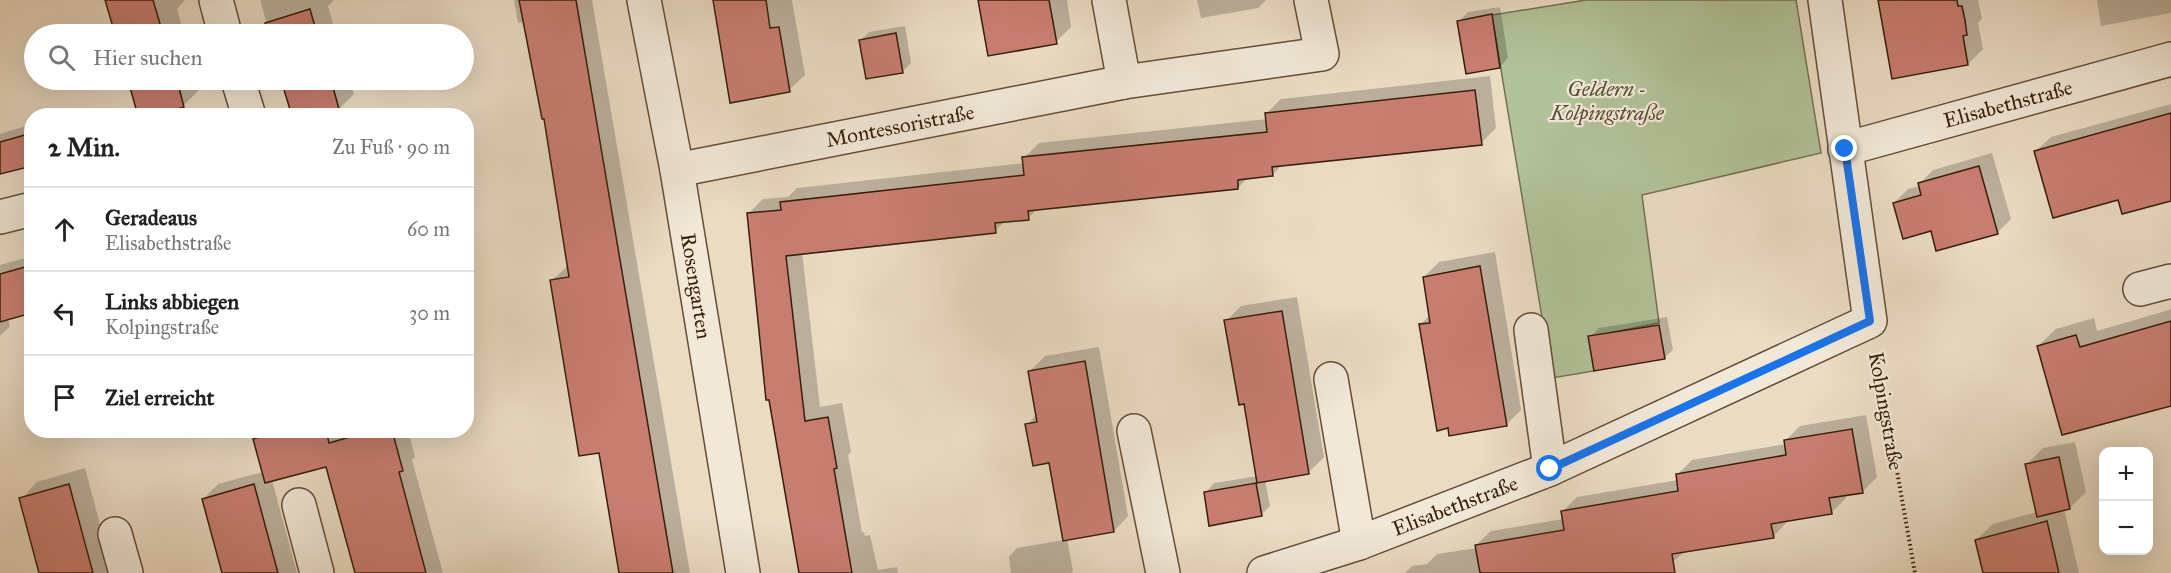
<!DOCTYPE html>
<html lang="de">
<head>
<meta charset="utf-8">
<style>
  body { margin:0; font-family:"IM FELL Great Primer",serif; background:#f2f2f2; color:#222 }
  .controls { position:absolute; right:18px; bottom:18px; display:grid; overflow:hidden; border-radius:12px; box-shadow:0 6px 24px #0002 }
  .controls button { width:54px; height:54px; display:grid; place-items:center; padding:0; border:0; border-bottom:2px solid #e0e0e0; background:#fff; color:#222; font:30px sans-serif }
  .stop { position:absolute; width:18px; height:18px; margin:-14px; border:4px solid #1a73e8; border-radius:50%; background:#fff }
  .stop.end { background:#1a73e8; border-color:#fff; box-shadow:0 2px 6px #0008 }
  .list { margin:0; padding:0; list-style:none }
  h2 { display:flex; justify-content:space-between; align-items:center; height:78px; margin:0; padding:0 24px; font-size:26px }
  h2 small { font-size:20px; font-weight:400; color:#767676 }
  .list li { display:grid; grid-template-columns:39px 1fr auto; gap:18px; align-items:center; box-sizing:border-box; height:84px; padding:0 24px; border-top:2px solid #e0e0e0 }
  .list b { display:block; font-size:22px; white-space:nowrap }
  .list p { margin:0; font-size:20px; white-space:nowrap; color:#767676 }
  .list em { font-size:20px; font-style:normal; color:#767676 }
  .icon { flex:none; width:33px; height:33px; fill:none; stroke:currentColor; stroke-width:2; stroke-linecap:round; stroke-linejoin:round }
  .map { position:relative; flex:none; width:2171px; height:573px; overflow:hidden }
  .search { position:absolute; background:#fff; box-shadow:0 6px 24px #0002; left:24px; top:24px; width:450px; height:66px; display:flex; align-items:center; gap:15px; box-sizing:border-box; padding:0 21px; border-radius:33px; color:#767676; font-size:22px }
  .panel { position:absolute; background:#fff; box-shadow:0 6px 24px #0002; left:24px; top:108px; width:450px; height:330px; border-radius:24px }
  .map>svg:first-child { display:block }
  .green { fill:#b1c198; stroke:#747050; stroke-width:1.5 }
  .shadow { fill:#0003 }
  .building { fill:#c87d71; stroke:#381e08; stroke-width:1.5 }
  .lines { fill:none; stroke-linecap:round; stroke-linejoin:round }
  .minor-casing { stroke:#644d37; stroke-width:36 }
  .path { stroke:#381e08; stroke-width:4; stroke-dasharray:1.5 3; stroke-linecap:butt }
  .minor { stroke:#f1e8d8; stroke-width:33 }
  .route { stroke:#1a73e8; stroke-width:8 }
  .labels { text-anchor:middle; stroke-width:4.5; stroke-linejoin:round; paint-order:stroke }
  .park-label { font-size:21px; font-style:italic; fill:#5c4f33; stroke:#f1e8d8 }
  .street-label { font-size:21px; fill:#381e08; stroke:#f1e8d8 }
</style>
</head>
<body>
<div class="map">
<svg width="2171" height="573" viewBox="0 0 2171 573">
  <rect width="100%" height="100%" fill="#eadbc3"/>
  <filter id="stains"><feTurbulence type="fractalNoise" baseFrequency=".00333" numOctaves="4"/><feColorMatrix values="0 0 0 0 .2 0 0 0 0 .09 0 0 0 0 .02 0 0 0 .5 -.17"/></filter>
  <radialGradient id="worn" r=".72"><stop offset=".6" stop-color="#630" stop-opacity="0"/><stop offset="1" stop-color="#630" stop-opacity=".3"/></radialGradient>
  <polygon class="green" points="1586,0 1796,0 1821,153 1642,195 1659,323 1589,337 1594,371 1552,378 1492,15"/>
  <g class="shadow">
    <polygon points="107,0 185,0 177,9 184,34 116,34"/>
    <polygon points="260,0 334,0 328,6 336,34 270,34"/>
    <polygon points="514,0 592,0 690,573 621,573 600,451 551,281 569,265 545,117 525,22 518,23"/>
    <polygon points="714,0 792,0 805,75 789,90"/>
    <polygon points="980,0 1067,0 1071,27 1056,42"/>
    <polygon points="1197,0 1266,0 1258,8 1201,18"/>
    <polygon points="1880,0 1978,0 1982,19 1978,23 1983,49 1968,64"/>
    <polygon points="2097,0 2171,0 2171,13 2101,26"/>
    <polygon points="1500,7 1508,58 1500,67 1459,21 1468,12"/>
    <polygon points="905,26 911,63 902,72 861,40 869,32"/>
    <polygon points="1490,76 1496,128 1481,143 1283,164 1272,175 1248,177 1238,188 1038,208 1028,218 1005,221 995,231 802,252 820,407 842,403 851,452 848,455 862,532 864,532 865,536 870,535 878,570 897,567 898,573 800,573 748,214 763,199 788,197 797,188 1024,163 1024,158 1039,143 1267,119 1266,114 1281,99"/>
    <polygon points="129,80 197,80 200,89 184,105 150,116 140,116"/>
    <polygon points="283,80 349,80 354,94 339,109 293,116"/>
    <polygon points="2171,104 2171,199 2036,151 2051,137"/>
    <polygon points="32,124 32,164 0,174 0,134"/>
    <polygon points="1992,153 2011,219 1997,233 1932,229 1894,203 1908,189 1920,186 1919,184 1933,170"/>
    <polygon points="1495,252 1521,410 1506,425 1420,325 1430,315 1424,277 1439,262"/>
    <polygon points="32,256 32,312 8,319 10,326 0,336 0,265"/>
    <polygon points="1297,297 1324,457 1309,472 1265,480 1270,506 1261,515 1206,492 1214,483 1258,476 1245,402 1226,321 1241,306"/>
    <polygon points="2171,308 2171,402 2038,346 2056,329 2094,318 2097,331 2169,310"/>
    <polygon points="1667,317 1673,350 1664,358 1590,337 1599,328"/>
    <polygon points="1099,347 1128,516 1114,531 1067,539 1073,571 1071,573 1011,573 1009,557 1017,548 1064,540 1051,461 1027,425 1037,414 1030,371 1045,356"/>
    <polygon points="1866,415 1877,477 1862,492 1845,494 1846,498 1831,513 1787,520 1787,522 1773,537 1685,551 1673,562 1614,573 1405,573 1412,566 1427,564 1437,554 1477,548 1476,545 1491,531 1564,519 1563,511 1577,497 1678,480 1677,475 1692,460 1786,444 1785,441 1800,426"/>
    <polygon points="264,430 408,430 415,457 412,460 443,573 356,573 327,466 272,480 297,573 225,573 203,499 218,484 263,472 255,440"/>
    <polygon points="2075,442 2086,492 2070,508 2064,509 2079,573 1985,573 1976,540 1993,524 2037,512 2027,464 2043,448"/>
    <polygon points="85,468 113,573 40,573 21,499 37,482"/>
  </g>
  <g class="building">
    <polygon points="105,0 153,0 163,34 115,34"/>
    <polygon points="519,0 576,0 673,573 619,573 599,453 579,456 550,280 569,277 544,119 542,119"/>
    <polygon points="713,0 766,0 770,28 779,27 790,92 730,103"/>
    <polygon points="978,0 1049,0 1057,44 988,56"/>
    <polygon points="1878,0 1957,0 1958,6 1962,6 1965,20 1967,35 1963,36 1968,65 1892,79"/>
    <polygon points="310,9 317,34 268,34 265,23"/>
    <polygon points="1492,14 1500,68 1466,74 1457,21"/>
    <polygon points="896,33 903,73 866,79 859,40"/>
    <polygon points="128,80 177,80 184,107 155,116 138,116"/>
    <polygon points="281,80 331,80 341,116 292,116"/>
    <polygon points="1475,90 1482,145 1272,167 1273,176 1238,180 1238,189 1028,211 1029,220 995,223 996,233 786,256 805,421 828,417 837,468 834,469 852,573 799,573 769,400 766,400 747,213 781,210 780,202 1024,175 1022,157 1267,132 1265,113"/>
    <polygon points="2171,113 2171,201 2122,214 2118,200 2053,218 2034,151"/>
    <polygon points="32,133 32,166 0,174 0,142"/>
    <polygon points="1979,166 1998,234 1936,251 1931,231 1903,239 1893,203 1921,195 1918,183"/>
    <polygon points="32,265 32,313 0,322 0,274"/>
    <polygon points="1480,266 1507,426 1449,436 1448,428 1437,431 1419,324 1430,323 1423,277"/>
    <polygon points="1282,311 1309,474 1257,483 1244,404 1239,405 1224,320"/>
    <polygon points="2171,321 2171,406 2062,435 2037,346 2076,335 2080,347"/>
    <polygon points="1659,325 1665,359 1594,371 1588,336"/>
    <polygon points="1085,361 1114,532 1063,541 1049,463 1033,466 1025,424 1037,422 1028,371"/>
    <polygon points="1852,429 1863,493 1829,498 1832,514 1771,524 1774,538 1672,554 1675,573 1480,573 1475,545 1564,530 1561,511 1678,491 1676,474 1786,455 1784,440"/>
    <polygon points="284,430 326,430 329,443 374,430 392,430 403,471 399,472 426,573 355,573 326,467 265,483 253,439"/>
    <polygon points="2059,457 2070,509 2037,517 2025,464"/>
    <polygon points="1256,483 1262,516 1209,526 1204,492"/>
    <polygon points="69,484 93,573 39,573 19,498"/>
    <polygon points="254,484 278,573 222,573 202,499"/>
    <polygon points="2047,521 2059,573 1983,573 1975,540"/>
  </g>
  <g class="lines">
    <g class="minor-casing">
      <g id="minor">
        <polyline points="216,0 225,34"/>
        <polyline points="644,0 677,170 743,573"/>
        <polyline points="1109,0 1124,82"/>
        <polyline points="238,80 249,116"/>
        <polyline points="1845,149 2171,59"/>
        <polyline points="677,170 1124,82 1322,54 1311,0"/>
        <polyline points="0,217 32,209"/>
        <polyline points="2140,289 2171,281"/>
        <polyline points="1531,330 1550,469"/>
        <polyline points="1331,379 1359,543"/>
        <polyline points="1134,431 1163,573"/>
        <polyline points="299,505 317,573"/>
        <polyline points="115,534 126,573"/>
        <polyline points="1264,573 1359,543 1550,469 1870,321 1825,0"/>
      </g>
    </g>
    <polyline class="path" points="1877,358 1915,573"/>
    <use href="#minor" class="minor"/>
  </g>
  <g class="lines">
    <polyline class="route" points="1550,469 1870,321 1845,149"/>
  </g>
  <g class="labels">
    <g class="park-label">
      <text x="1607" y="96">Geldern -<tspan x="1607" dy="24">Kolpingstraße</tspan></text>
    </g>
    <g class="street-label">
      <text transform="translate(2008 104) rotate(-15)" y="7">Elisabethstraße</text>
      <text transform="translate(900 126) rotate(-11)" y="7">Montessoristraße</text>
      <text transform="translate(696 286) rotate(81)" y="7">Rosengarten</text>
      <text transform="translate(1886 411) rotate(80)" y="7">Kolpingstraße</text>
      <text transform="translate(1455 506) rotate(-21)" y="7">Elisabethstraße</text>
    </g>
  </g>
  <rect width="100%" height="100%" filter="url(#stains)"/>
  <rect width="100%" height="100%" fill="url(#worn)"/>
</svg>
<div class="controls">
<button>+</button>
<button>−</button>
</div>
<div class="stop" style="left:1550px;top:469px"></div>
<div class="stop end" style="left:1845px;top:149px"></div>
<div class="search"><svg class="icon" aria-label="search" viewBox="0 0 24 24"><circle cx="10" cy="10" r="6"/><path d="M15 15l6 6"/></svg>Hier suchen</div>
<section class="panel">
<h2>2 Min.<small>Zu Fuß · 90 m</small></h2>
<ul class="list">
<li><svg class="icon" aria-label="ahead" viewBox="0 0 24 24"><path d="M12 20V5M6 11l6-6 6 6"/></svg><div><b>Geradeaus</b><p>Elisabethstraße</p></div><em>60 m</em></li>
<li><svg class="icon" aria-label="left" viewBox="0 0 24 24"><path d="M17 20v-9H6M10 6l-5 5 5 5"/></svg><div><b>Links abbiegen</b><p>Kolpingstraße</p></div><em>30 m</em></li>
<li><svg class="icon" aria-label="arrive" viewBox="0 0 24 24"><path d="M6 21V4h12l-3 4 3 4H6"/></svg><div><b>Ziel erreicht</b></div></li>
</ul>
</section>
</div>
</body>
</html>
